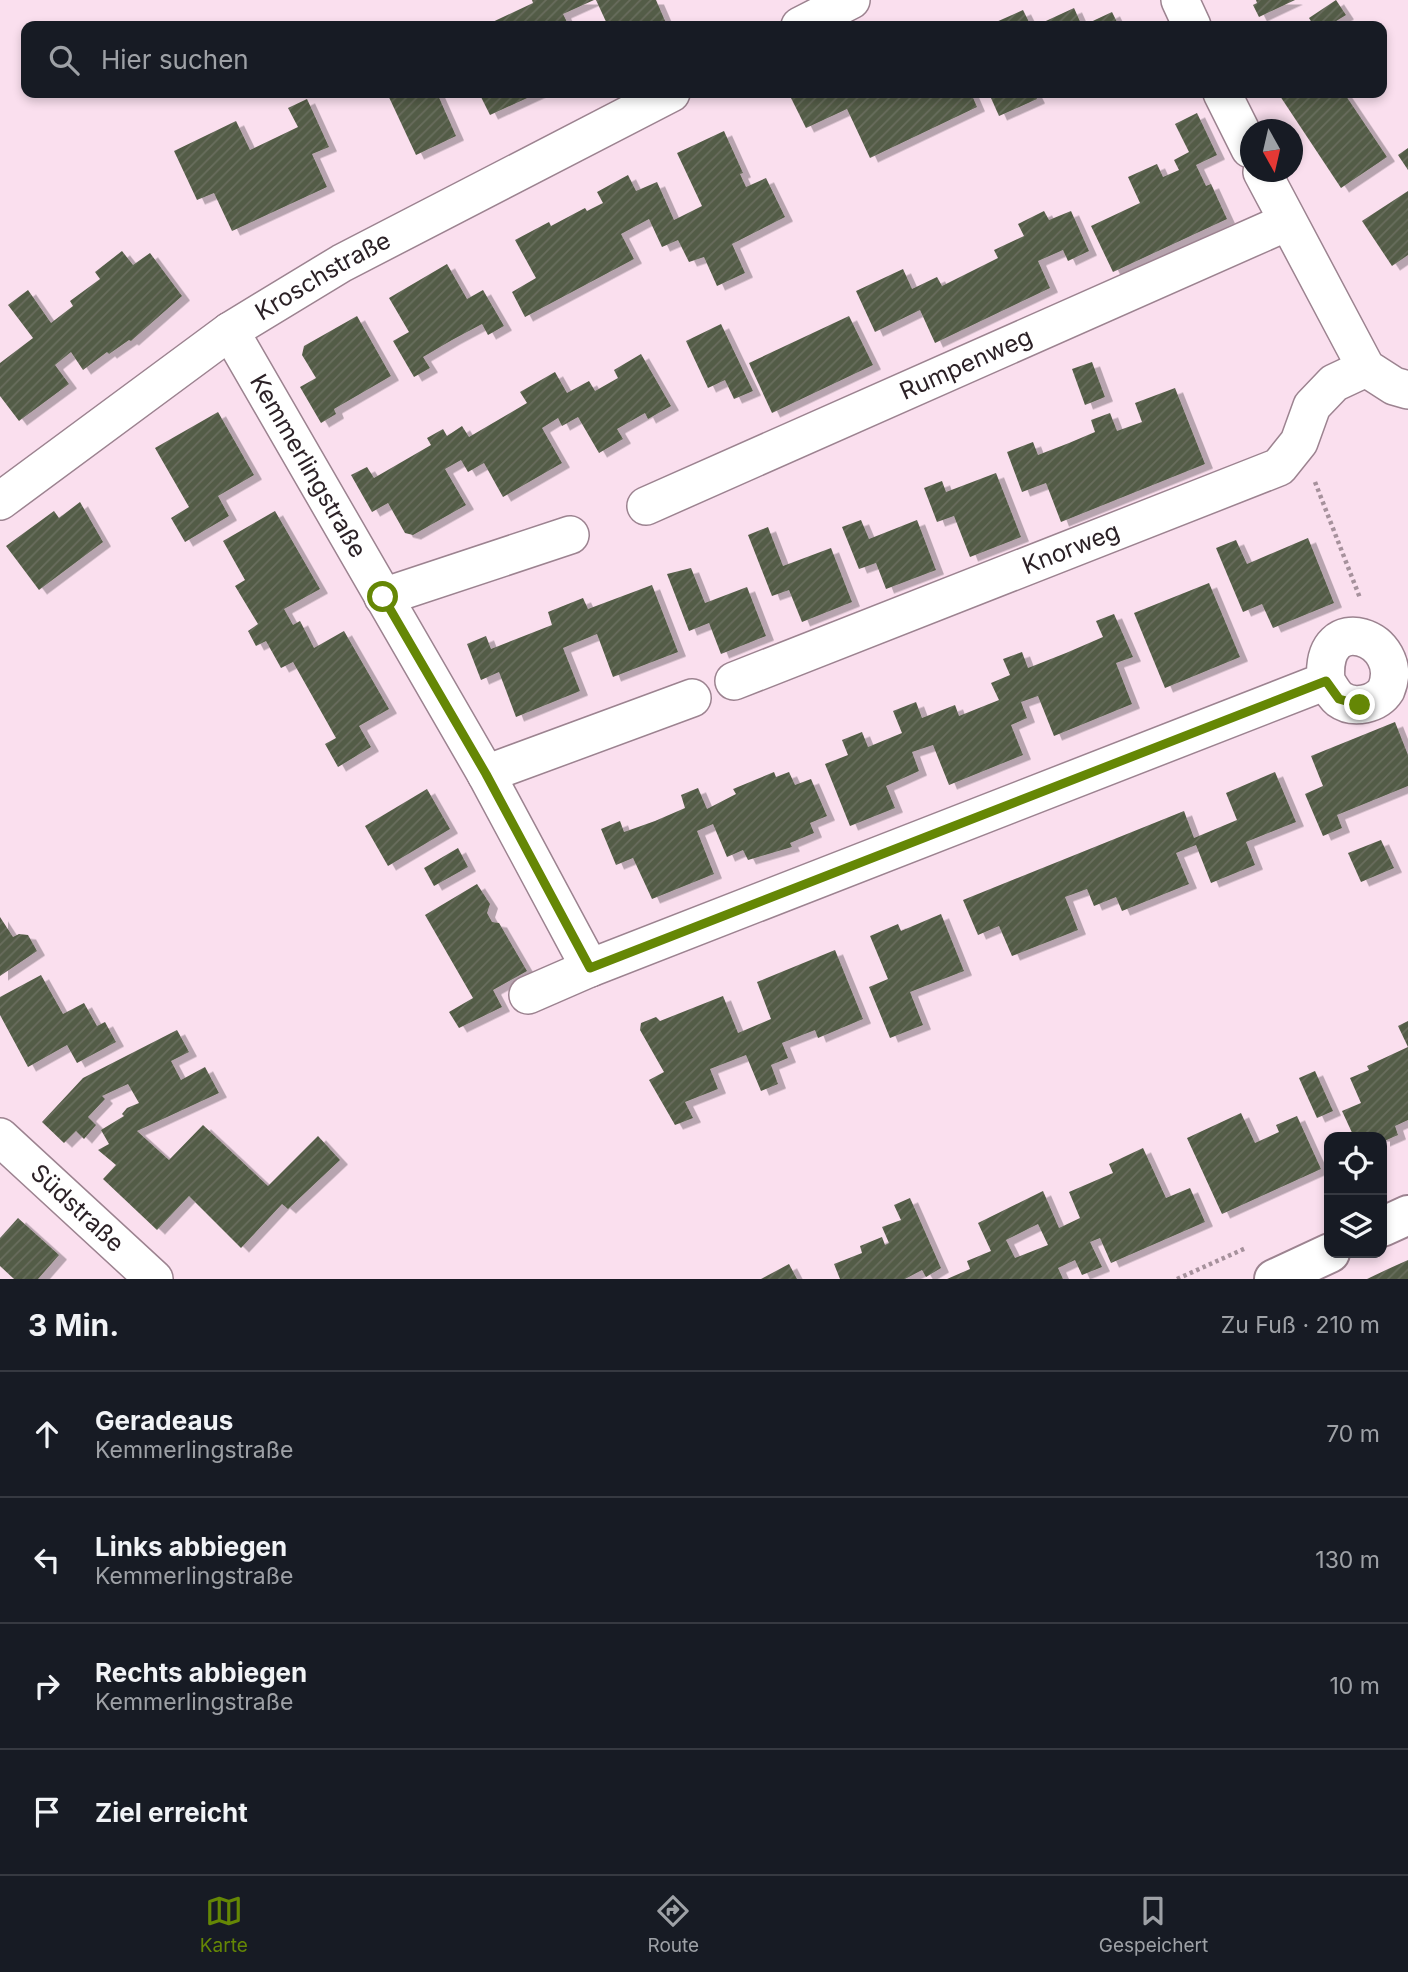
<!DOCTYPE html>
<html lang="de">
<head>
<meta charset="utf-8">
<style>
  body { margin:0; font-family:Inter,sans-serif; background:#242831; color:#f1f3f6 }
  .controls { position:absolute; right:21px; bottom:21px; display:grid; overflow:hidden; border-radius:14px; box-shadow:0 4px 10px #0003 }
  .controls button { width:63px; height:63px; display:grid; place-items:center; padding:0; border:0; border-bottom:2px solid #363941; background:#171b24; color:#f1f3f6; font:35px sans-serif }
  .compass { position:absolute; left:1240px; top:119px; width:63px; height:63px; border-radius:50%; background:#171b24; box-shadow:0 4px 10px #0003; rotate:172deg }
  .stop { position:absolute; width:21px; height:21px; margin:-16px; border:5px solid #658705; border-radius:50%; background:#fff }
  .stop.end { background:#658705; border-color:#fff; box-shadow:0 2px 7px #0008 }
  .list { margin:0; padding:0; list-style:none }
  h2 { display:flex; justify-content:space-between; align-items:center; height:91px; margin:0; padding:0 28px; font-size:30px }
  h2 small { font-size:23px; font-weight:400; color:#9ea1a6 }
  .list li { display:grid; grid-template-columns:46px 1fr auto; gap:21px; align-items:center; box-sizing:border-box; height:126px; padding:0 28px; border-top:2px solid #363941 }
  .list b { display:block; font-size:26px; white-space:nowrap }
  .list p { margin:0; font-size:23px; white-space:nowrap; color:#9ea1a6 }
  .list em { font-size:23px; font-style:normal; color:#9ea1a6 }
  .icon { flex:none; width:38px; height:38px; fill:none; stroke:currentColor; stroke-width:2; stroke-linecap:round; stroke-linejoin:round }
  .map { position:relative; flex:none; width:1408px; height:1279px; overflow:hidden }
  .search { position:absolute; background:#171b24; box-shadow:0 4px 10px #0003; left:21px; right:21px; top:21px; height:77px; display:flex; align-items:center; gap:18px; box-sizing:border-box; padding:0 24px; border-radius:14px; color:#9ea1a6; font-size:26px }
  .sheet { height:595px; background:#171b24 }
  nav { display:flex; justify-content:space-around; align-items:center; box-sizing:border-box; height:98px; border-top:2px solid #363941; background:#171b24; font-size:19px; color:#9ea1a6 }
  nav a { display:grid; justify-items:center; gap:4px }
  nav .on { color:#658705 }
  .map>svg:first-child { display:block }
  .building { fill:url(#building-hatch); fill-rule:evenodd; filter:url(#shadow) }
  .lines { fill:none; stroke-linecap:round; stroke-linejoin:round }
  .street-casing { stroke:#9c8390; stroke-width:40 }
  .secondary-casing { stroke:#9c8390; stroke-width:42 }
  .path { stroke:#a6919c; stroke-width:4.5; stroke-dasharray:3.5 3.5; stroke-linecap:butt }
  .street { stroke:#fff; stroke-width:37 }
  .secondary { stroke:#fff; stroke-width:38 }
  .route { stroke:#658705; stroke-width:9 }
  .labels { text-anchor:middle; stroke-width:7; stroke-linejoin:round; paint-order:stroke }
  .street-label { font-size:24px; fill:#2b2126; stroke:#fadfee }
</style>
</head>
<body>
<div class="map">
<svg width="1408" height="1279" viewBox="0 0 1408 1279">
  <defs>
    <pattern id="building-hatch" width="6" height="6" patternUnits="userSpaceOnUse" patternTransform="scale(1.75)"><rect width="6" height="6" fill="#535b46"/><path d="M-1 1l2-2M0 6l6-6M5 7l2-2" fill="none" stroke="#696e5e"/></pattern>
    <filter id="shadow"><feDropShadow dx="8" dy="4.5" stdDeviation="0" flood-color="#0004"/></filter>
  </defs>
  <rect width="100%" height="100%" fill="#fadfee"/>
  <g class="building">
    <polygon points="532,0 594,0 563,14 569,26 484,26 533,3"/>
    <polygon points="596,0 656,0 666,23 659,26 608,26"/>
    <polygon points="1256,0 1295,0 1259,17 1253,5 1257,3"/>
    <polygon points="1336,0 1346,15 1328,26 1314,26 1309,18"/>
    <polygon points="1074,8 1082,26 1112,12 1119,26 1035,26"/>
    <polygon points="1023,10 1031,26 987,26 1012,15"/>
    <polygon points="387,93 437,93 456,136 416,155"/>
    <polygon points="479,93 538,93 490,115"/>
    <polygon points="797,93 971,93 977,107 870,158 847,109 806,128 790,96"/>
    <polygon points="1001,93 1034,93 1037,99 999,116 991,98"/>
    <polygon points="1278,93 1344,93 1387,157 1341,188"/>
    <polygon points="307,99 329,147 312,154 327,187 232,231 214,193 197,200 174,151 236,121 250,150 298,127 288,108"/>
    <polygon points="1197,113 1217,155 1196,165 1206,186 1211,184 1227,219 1113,272 1091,226 1140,203 1128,177 1157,164 1163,177 1179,170 1174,160 1189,152 1175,124"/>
    <polygon points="724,131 743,173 740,174 746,187 766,178 785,217 732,244 745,273 717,286 704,257 689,262 678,240 662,247 649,219 621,234 634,259 525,317 512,292 536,278 515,240 549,222 551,226 585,208 587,211 603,203 597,192 628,175 636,191 657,182 674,220 702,206 677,153"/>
    <polygon points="1408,148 1408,170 1398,155"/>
    <polygon points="1408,191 1408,255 1392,266 1362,221"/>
    <polygon points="1044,211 1049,220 1071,211 1089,251 1068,261 1063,250 1038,261 1050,288 935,343 920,310 875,332 856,291 903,269 912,289 937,277 942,286 998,258 994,250 1024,236 1018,224"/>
    <polygon points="122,251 133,265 150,253 182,296 131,341 129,340 109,354 107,352 83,370 71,352 55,365 69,384 19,421 0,396 0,363 33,338 8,305 28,290 51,323 73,306 70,301 100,279 95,272"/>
    <polygon points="447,264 467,299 483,290 504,326 488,335 482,324 452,340 423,357 430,368 414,377 393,341 409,332 389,298"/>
    <polygon points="357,316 391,376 334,409 336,414 321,423 300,387 316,378 302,355 304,346"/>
    <polygon points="849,316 873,365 772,413 749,363"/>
    <polygon points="721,324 753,391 734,399 725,380 708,388 686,341"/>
    <polygon points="641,354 671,406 648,419 645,413 617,429 623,439 599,453 578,417 562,426 558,418 542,428 562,463 503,497 484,463 468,472 461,460 445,469 466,505 413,535 405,533 388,503 372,512 351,475 367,467 374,478 431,445 427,438 443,429 447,436 462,426 469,437 527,403 520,392 555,372 567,393 589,381 595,391 618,378 614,370"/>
    <polygon points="1092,362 1105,397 1085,405 1072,369"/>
    <polygon points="1175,388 1205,464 1061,522 1046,483 1022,492 1007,452 1033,442 1038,455 1069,443 1095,432 1091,420 1110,413 1117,431 1142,422 1135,403"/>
    <polygon points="218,412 254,475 218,496 229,516 185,542 171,518 189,507 155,448"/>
    <polygon points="996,473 1021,537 970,557 954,516 937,522 924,488 942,481 946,492"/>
    <polygon points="80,502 103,542 39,590 6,546 54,511 59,518"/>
    <polygon points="275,511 320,589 284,609 293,625 300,621 314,648 344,631 389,709 359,726 371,747 338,767 325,744 336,738 293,662 281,668 266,641 256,646 248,631 258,624 235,586 245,580 223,541"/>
    <polygon points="861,520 869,539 917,520 936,570 886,589 876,563 859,569 842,527"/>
    <polygon points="768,527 783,566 831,548 852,602 802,622 789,590 772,596 748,535"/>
    <polygon points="1308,538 1334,603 1273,628 1262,604 1243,612 1216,548 1236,540 1247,564"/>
    <polygon points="691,568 705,603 747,587 766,636 721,654 709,623 689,631 667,574"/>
    <polygon points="1209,583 1240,657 1165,688 1134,613"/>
    <polygon points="652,585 678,652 613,677 597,634 563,648 580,691 516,717 499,672 481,680 467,644 486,636 491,649 552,625 548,612 583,598 588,609"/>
    <polygon points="1114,614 1133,657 1116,663 1132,704 1054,736 1038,696 1021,702 1027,718 1011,725 1023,755 949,785 933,745 912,752 919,771 886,786 895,808 850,826 825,764 848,755 842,740 862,732 868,747 902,733 893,711 916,702 922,718 955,705 959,716 999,700 991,683 1010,675 1003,659 1022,652 1028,668 1066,653 1103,637 1096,621"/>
    <polygon points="1395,722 1408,755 1408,786 1337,815 1342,828 1323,836 1305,794 1323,786 1311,756"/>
    <polygon points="774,772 776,777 789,772 795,785 811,779 827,816 810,823 814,833 790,843 792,847 748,860 743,850 727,857 713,824 697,831 714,874 652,899 633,858 616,865 601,829 620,821 624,832 655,821 685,808 681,795 698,788 707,809 736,794 733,789"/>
    <polygon points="1275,772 1296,822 1246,842 1255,865 1211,883 1196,845 1176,853 1189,884 1122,911 1116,897 1094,906 1087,889 1065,897 1078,930 1012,956 999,926 978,935 963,900 1184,811 1194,838 1237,820 1226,793"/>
    <polygon points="427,789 450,829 388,866 365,826"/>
    <polygon points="1381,840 1394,868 1361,882 1348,853"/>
    <polygon points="458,848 468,867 434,886 424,868"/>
    <polygon points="477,884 490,904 487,913 492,922 499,923 527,971 493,990 502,1007 459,1028 449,1012 473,998 425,915"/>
    <polygon points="941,914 964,971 910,992 923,1025 890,1038 869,987 888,979 870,936 898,924 901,931"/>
    <polygon points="0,917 13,937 19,934 28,935 37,951 0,976"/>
    <polygon points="835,950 863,1019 818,1038 815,1030 782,1043 788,1058 771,1065 778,1084 761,1091 746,1055 710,1069 718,1089 685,1102 693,1118 675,1125 649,1080 664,1072 640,1030 641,1023 656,1017 660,1021 723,996 738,1033 771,1019 757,982"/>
    <polygon points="41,975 63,1014 84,1003 97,1026 105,1022 116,1042 77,1063 67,1045 28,1067 0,1015 0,997"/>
    <polygon points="1408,1021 1408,1047 1398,1026"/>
    <polygon points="177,1030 189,1052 171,1061 181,1080 205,1067 219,1093 137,1131 169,1160 203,1125 268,1186 318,1136 340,1160 288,1209 282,1204 241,1248 189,1196 157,1230 103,1179 116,1165 98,1150 109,1144 101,1130 124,1116 122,1114 127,1108 139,1103 128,1084 102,1096 105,1099 88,1117 96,1125 84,1139 76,1131 64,1143 42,1122 83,1078"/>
    <polygon points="1408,1047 1408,1120 1395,1126 1398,1135 1382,1142 1382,1137 1354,1137 1342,1111 1361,1103 1350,1078 1369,1070 1367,1066"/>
    <polygon points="1315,1071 1333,1111 1317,1118 1299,1078"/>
    <polygon points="1241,1113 1255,1143 1279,1132 1276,1125 1297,1116 1321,1169 1222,1214 1187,1138"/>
    <path d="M1143,1148L1166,1198L1190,1188L1205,1222L1111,1263L1100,1238L1090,1242L1102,1267L1082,1275L1075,1260L1058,1268L1063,1279H947L970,1269L967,1261L991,1251L978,1223L1043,1191L1059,1228L1080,1218L1069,1192L1113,1173L1109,1164ZM1038,1224L1048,1245L1015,1258L1006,1240Z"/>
    <polygon points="910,1198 941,1268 926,1277 922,1270 905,1279 840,1279 834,1264 862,1253 860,1246 882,1237 885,1245 889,1243 882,1227 901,1220 894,1205"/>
    <polygon points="18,1218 59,1255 38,1279 14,1279 0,1266 0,1238"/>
    <polygon points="1408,1260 1408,1279 1367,1279 1388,1269"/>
    <polygon points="789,1264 797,1279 761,1279"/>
  </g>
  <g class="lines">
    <g class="street-casing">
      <g id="street">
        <polyline points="1180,0 1192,26"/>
        <polyline points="800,26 851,0"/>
        <polyline points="1222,93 1250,149"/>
        <polyline points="1262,172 1366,368 1394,386 1408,390"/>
        <path id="s1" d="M230,331L486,774L590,968L1326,681C1329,686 1334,695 1339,699C1354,710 1377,704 1386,690C1408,638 1319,605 1326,681"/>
        <path id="s2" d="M0,501L230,331L342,263L671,93"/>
        <path id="s3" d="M646,506L1287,222"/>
        <polyline points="383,597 570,535"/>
        <path id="s4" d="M734,681L1279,467L1299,442L1312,406L1334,383L1366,368"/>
        <polyline points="486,774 692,698"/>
        <polyline points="528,995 590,968"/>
        <path id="s5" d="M0,1137L154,1279"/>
      </g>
    </g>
    <g class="secondary-casing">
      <g id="secondary">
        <polyline points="1382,1227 1408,1215"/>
        <polyline points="1274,1279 1330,1253"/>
      </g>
    </g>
    <g class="path">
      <polyline points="1315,482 1360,598"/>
      <polyline points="1177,1279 1246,1248"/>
    </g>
    <use href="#street" class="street"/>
    <use href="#secondary" class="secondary"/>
  </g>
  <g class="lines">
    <polyline class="route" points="383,597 486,774 590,968 1326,681 1339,699 1360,705"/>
  </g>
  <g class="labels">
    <g class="street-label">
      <text dy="8" stroke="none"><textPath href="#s2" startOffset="394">Kroschstraße</textPath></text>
      <text dy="8" stroke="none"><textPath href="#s3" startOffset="350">Rumpenweg</textPath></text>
      <text dy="8" stroke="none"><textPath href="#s1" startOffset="156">Kemmerlingstraße</textPath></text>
      <text dy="8" stroke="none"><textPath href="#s4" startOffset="362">Knorweg</textPath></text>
      <text dy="8" stroke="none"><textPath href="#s5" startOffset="105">Südstraße</textPath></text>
    </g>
  </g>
</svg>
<div class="controls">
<button><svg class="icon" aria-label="locate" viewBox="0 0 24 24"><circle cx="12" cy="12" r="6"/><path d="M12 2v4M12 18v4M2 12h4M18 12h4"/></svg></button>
<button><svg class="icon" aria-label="layers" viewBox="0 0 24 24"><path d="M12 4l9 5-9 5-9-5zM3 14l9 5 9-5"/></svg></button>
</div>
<svg class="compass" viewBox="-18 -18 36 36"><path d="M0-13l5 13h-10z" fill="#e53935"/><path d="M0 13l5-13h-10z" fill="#9ea1a6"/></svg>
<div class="stop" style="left:383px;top:597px"></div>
<div class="stop end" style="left:1360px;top:705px"></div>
<div class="search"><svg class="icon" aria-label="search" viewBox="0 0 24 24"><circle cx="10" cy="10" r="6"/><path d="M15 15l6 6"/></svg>Hier suchen</div>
</div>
<section class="sheet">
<h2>3 Min.<small>Zu Fuß · 210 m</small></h2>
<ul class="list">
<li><svg class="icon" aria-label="ahead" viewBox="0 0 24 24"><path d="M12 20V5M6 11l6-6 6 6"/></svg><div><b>Geradeaus</b><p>Kemmerlingstraße</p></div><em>70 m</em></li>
<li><svg class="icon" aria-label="left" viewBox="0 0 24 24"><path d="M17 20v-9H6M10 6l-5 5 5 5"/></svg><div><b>Links abbiegen</b><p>Kemmerlingstraße</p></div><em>130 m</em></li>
<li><svg class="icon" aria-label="right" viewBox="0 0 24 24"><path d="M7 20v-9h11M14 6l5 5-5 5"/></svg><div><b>Rechts abbiegen</b><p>Kemmerlingstraße</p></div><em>10 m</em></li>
<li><svg class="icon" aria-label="arrive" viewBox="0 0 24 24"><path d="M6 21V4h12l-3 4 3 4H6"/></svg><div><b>Ziel erreicht</b></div></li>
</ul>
</section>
<nav>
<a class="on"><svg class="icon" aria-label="map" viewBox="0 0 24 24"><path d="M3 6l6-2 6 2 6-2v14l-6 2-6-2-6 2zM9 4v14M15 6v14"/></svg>Karte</a>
<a><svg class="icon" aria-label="directions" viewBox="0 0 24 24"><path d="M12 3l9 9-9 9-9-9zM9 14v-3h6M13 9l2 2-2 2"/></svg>Route</a>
<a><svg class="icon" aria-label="saved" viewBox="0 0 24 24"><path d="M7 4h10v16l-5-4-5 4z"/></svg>Gespeichert</a>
</nav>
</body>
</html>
